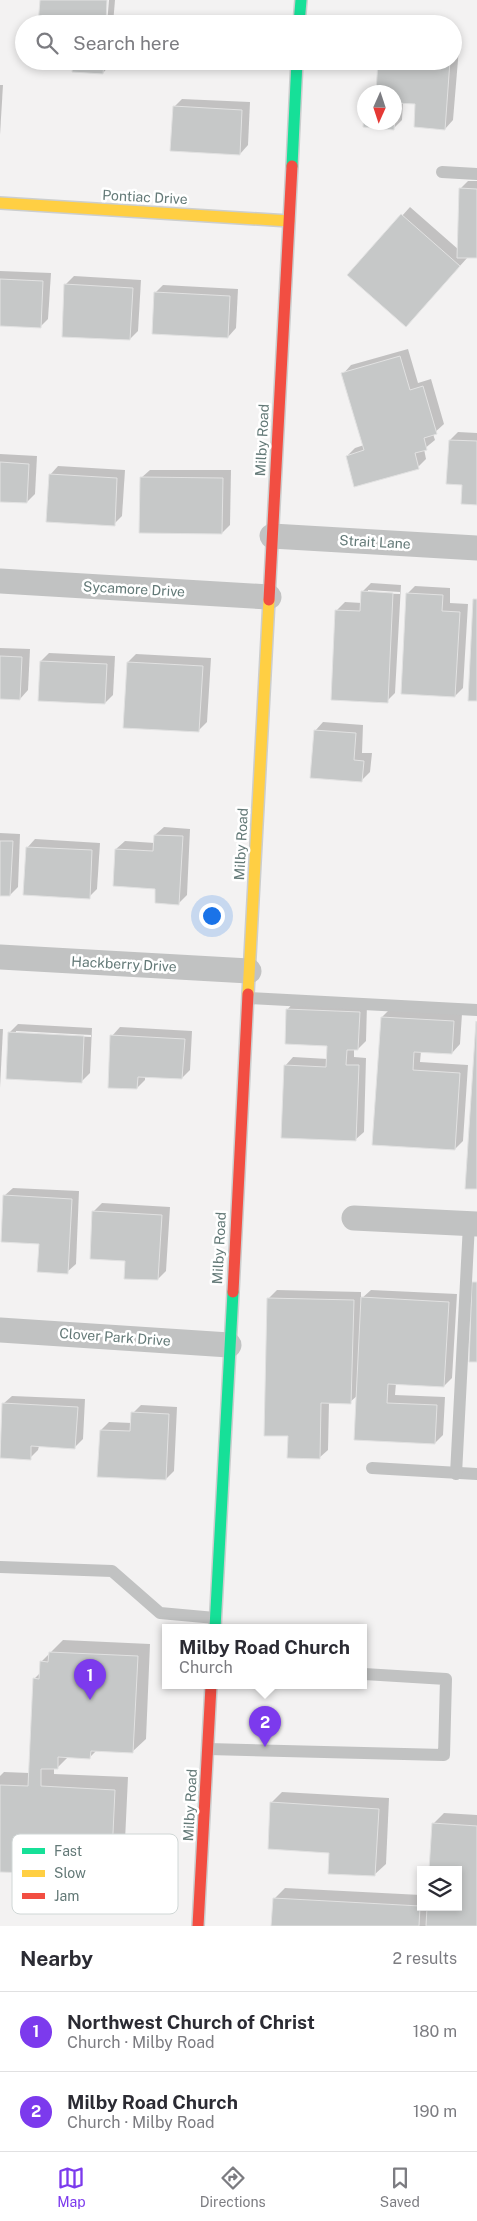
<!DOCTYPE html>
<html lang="en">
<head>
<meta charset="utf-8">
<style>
  body { margin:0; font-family:"Public Sans",sans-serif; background:#f7f7f7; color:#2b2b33 }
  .controls { position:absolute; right:15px; bottom:15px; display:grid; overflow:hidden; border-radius:0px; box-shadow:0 2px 8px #0003 }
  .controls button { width:45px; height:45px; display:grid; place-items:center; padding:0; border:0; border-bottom:1px solid #e1e1e2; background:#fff; color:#2b2b33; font:25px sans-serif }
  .compass { position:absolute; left:357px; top:85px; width:45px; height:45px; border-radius:50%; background:#fff; box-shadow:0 2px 8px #0003; rotate:183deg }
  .you { position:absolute; left:211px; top:915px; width:18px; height:18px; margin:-12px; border:4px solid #fff; border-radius:50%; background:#1a73e8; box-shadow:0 0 0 8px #1a73e833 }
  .badge { display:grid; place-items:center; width:32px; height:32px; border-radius:50%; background:#7c3aed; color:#fff; font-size:16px; font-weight:700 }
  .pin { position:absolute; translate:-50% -41px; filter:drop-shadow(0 1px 2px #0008) }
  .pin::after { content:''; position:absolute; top:26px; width:18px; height:15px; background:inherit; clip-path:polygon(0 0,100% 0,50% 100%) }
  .popup { position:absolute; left:162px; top:1624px; width:205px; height:65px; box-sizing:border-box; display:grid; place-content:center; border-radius:0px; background:#fff; filter:drop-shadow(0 1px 4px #0005); font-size:16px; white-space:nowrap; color:#7c7c81 }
  .popup b { font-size:19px; color:#2b2b33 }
  .popup::after { content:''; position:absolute; left:50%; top:100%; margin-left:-10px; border:10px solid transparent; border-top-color:#fff }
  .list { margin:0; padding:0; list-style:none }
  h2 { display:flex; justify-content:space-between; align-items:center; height:65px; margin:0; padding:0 20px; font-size:21px }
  h2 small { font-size:16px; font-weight:400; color:#7c7c81 }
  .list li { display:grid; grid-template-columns:32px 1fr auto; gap:15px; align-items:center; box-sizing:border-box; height:80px; padding:0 20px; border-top:1px solid #e1e1e2 }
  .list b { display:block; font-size:19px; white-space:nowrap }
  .list p { margin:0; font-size:16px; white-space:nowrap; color:#7c7c81 }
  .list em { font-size:16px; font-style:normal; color:#7c7c81 }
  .icon { flex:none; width:28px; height:28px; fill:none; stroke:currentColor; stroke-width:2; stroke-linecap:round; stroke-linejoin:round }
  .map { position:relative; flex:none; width:477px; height:1926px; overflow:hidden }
  .search { position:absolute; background:#fff; box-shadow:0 2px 8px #0003; left:15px; right:15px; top:15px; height:55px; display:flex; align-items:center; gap:12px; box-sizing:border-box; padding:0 18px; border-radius:28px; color:#7c7c81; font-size:19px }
  .sheet { height:225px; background:#fff }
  nav { display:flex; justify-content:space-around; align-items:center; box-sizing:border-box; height:70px; border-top:1px solid #e1e1e2; background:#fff; font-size:14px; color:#7c7c81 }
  nav a { display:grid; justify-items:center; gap:2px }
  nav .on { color:#7c3aed }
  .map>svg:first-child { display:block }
  .shadow { fill:#0003; fill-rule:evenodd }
  .building { fill:#c6c8c8; stroke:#e2e2e2 }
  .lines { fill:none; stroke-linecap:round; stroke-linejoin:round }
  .fast-casing { stroke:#cccece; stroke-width:14 }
  .slow-casing { stroke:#cccece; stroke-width:14 }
  .jam-casing { stroke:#cccece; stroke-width:14 }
  .lane { stroke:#c1c2c2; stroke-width:12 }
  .street { stroke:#c1c2c2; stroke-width:25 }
  .fast { stroke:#16e098; stroke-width:11 }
  .slow { stroke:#ffcf43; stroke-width:11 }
  .jam { stroke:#f24e42; stroke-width:11 }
  .labels { text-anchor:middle; stroke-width:5; stroke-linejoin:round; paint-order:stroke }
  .street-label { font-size:14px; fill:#637977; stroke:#fff }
  .key { fill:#fff; stroke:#d0d7d6; stroke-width:1 }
  .key-label { font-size:14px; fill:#637977 }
</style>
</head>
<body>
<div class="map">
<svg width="477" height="1926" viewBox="0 0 477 1926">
  <rect width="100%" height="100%" fill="#f3f2f2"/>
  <g class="shadow">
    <polygon points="109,0 115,0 113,24 107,24"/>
    <polygon points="453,48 459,48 453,120 445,129 417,103 403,102 402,120 394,128 394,92 369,92 377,87 379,61 453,61"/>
    <polygon points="105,61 111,61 111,64 103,73 103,66 105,66"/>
    <polygon points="0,85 3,85 0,135"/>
    <polygon points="182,99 250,102 248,145 240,154 174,107"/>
    <polygon points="468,181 477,181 477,257 468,257 414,317 349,275 410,207 459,250 460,189"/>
    <polygon points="0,271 51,273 48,319 40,327 0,325"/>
    <polygon points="74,276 141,280 138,331 130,339 65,285"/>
    <polygon points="163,285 238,289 236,328 228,337 155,293"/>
    <polygon points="408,349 418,383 431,379 444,424 433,434 435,440 424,449 426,459 418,467 347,456 355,448 364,445 343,374 351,365"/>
    <polygon points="458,432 477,433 477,504 450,440"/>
    <polygon points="0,454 37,456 35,494 27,502 0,500"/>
    <polygon points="58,466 125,470 122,516 114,524 50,475"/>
    <polygon points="150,470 231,470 230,525 222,533 141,478"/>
    <path d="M371,583L401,585L395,693L387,701L337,610L345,602L362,603V592ZM368,590L400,592V594L368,593Z"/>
    <polygon points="415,586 450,588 450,603 468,604 463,688 455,696 407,594"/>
    <polygon points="0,648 30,649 28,690 20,699 0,697"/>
    <polygon points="49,653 115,656 113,695 105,703 41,661"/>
    <polygon points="136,654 211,658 207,722 199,730 128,662"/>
    <polygon points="323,722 363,725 362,753 372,753 370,772 362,780 315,731"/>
    <polygon points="164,827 190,829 187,895 179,903 157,888 116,849 125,841 155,843 155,835"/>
    <polygon points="0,833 20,834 18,887 10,895 0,895"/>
    <polygon points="35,839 100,843 97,889 89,897 27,848"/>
    <polygon points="295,1001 367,1004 366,1041 358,1049 354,1049 354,1057 366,1058 364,1132 355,1140 285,1066 293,1057 328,1059 328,1045 287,1010"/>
    <polygon points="390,1009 462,1014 460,1044 452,1053 421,1051 420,1062 468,1065 463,1141 455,1149 382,1017"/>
    <path d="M18,1024L92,1028L90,1073L82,1081L10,1032ZM16,1031L91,1035V1037L16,1033Z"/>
    <polygon points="120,1027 192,1031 190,1070 182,1078 145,1076 145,1080 137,1088 112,1036"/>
    <polygon points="0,1029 3,1029 0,1088"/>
    <polygon points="13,1188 79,1191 76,1264 67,1272 40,1243 4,1196"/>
    <polygon points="102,1203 170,1207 166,1271 158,1279 126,1260 94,1211"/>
    <polygon points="277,1290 361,1292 361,1299 371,1290 457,1294 452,1378 444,1386 396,1383 395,1395 445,1397 443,1435 435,1443 358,1395 350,1402 329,1402 328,1450 319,1458 289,1435 269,1298"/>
    <polygon points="12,1396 85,1399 83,1439 75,1447 39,1446 38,1450 30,1458 3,1404"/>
    <polygon points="141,1405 177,1407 174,1471 166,1479 101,1430 109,1422 132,1423 133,1413"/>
    <polygon points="63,1640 150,1644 146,1739 132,1752 97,1750 90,1757 69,1756 57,1768 54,1768 54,1774 128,1777 124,1862 111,1875 0,1870 0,1776 4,1772 30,1773 34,1679 41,1672 41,1662"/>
    <polygon points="282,1792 389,1798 386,1864 374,1875 330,1851 271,1803"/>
    <polygon points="444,1813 477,1815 477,1926 273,1926 274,1899 285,1888 421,1895 421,1907 458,1907 458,1870 433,1824"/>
  </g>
  <g class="building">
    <polygon points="40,0 107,0 106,24 38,24"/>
    <polygon points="73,61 104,61 103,74 72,72"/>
    <polygon points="378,61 450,61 445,130 414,127 415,104 396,103 394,130 363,127 364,111 364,122 394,122 394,92 376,92"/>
    <polygon points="173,106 242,110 240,155 170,151"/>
    <polygon points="459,188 477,189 477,258 457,258"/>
    <polygon points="401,214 460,266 406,327 347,275"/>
    <polygon points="0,279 43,281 41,328 0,326"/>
    <polygon points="64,284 133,288 130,340 62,337"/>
    <polygon points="154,292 230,296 228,338 152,334"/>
    <polygon points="400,356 410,390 423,386 437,434 424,438 427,450 415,453 419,469 354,487 346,456 364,450 341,373"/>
    <polygon points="449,440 477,441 477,505 461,504 462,485 446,484"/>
    <polygon points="0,462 29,464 27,503 0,502"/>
    <polygon points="49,474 117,478 115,526 46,522"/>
    <polygon points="140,477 223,478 222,534 139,533"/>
    <polygon points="361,591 393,593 388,703 331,700 335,610 360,611"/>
    <polygon points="406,593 443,595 442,611 460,612 455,697 401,694"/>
    <polygon points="473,599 477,599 477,701 468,701"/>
    <polygon points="0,656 22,657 20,700 0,699"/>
    <polygon points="40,661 107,664 105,704 38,701"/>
    <polygon points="127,662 203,666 199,732 123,728"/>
    <polygon points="314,730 356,733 354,760 364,761 362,782 310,778"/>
    <polygon points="154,835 183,836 179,905 155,903 155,889 113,886 115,849 153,851"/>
    <polygon points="0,841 13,841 10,896 0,896"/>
    <polygon points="26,847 92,850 90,899 23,895"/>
    <polygon points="286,1009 360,1012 358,1050 347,1050 346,1065 359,1065 356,1141 281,1138 284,1065 326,1067 327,1046 285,1044"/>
    <polygon points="381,1017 454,1021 452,1054 414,1052 413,1070 460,1073 455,1150 372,1145"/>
    <polygon points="476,1021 477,1022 477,1189 465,1189"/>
    <polygon points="8,1032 84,1036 82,1083 6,1079"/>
    <polygon points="110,1035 185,1039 182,1079 138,1077 137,1089 108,1088"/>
    <polygon points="3,1195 72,1199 68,1274 37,1272 39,1244 1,1242"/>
    <polygon points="92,1211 162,1215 158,1280 124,1279 125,1261 90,1259"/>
    <polygon points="472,1282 477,1282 477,1362 469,1362"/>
    <polygon points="361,1297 449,1302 444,1387 388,1384 387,1403 437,1405 435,1444 354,1440"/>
    <polygon points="267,1298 354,1300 351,1404 321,1403 320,1459 287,1458 288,1436 264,1436"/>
    <polygon points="2,1403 78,1407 75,1449 31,1446 31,1460 0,1458"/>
    <polygon points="131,1412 169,1414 166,1480 97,1477 100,1430 130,1431"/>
    <polygon points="49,1652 138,1656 133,1753 91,1751 90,1759 58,1757 58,1769 41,1769 41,1786 115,1790 111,1876 0,1872 0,1785 28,1786 33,1678 39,1679 40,1661 48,1662"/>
    <polygon points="270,1802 379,1809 375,1876 328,1874 329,1853 268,1849"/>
    <polygon points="432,1823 477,1826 477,1926 426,1926 427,1907 458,1907 458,1870 429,1870"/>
    <polygon points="273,1898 420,1906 419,1926 271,1926"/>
  </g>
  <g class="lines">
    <g class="fast-casing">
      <g id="fast">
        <polyline points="299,24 301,0"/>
        <polyline points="292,166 297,61"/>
        <polyline points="215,1628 233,1292"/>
      </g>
    </g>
    <g class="slow-casing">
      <g id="slow">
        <polyline points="0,203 289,221"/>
        <polyline points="248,994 269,600"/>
      </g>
    </g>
    <g class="jam-casing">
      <g id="jam">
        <polyline points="269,600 292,166"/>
        <polyline points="233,1292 248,994"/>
        <polyline points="198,1926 211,1686"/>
      </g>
    </g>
    <g class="lane">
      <polyline points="442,172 477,174"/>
      <polyline points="248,998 477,1010"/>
      <polyline points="372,1468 477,1474"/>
      <polyline points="456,1474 469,1224"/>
      <polyline points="0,1567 112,1571 160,1613 215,1618"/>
      <polyline points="208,1749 444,1755 446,1679 364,1674"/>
    </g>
    <g class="street">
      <polyline points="272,536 477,548"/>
      <polyline points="0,581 269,597"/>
      <polyline points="0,957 249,971"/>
      <polyline points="354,1218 477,1224"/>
      <polyline points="0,1330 229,1345"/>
    </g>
    <use href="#fast" class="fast"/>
    <use href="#slow" class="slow"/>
    <use href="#jam" class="jam"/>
  </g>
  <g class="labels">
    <g class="street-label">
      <text transform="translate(145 197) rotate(3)" y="5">Pontiac Drive</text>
      <text transform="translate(262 440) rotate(-87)" y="5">Milby Road</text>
      <text transform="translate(375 542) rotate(3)" y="5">Strait Lane</text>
      <text transform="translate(134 589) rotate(3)" y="5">Sycamore Drive</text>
      <text transform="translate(241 844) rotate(-87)" y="5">Milby Road</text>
      <text transform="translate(124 964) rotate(3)" y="5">Hackberry Drive</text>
      <text transform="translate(219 1248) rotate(-87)" y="5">Milby Road</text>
      <text transform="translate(115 1337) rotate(4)" y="5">Clover Park Drive</text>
      <text transform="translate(190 1805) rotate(-87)" y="5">Milby Road</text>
    </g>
  </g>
  <rect x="12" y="1834" width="166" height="80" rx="8" class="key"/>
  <rect x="22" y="1848" width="23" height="6" fill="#16e098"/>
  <rect x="22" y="1870" width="23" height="7" fill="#ffcf43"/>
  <rect x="22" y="1893" width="23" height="6" fill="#f24e42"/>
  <g class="key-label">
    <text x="54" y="1856">Fast</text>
    <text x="54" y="1878">Slow</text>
    <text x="54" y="1901">Jam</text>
  </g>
</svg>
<div class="controls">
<button><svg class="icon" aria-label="layers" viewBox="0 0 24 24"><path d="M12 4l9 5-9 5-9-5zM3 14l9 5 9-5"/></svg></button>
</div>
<svg class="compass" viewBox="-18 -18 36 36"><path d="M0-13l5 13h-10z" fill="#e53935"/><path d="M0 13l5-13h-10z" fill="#7c7c81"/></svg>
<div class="you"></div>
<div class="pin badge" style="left:90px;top:1700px">1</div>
<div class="pin badge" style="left:265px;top:1747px">2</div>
<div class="popup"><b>Milby Road Church</b>Church</div>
<div class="search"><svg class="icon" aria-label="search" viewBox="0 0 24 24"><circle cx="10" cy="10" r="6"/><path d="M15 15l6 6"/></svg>Search here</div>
</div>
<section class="sheet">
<h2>Nearby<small>2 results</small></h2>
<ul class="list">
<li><span class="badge">1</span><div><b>Northwest Church of Christ</b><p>Church · Milby Road</p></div><em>180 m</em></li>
<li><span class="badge">2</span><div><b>Milby Road Church</b><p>Church · Milby Road</p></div><em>190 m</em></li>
</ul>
</section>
<nav>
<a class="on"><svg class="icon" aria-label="map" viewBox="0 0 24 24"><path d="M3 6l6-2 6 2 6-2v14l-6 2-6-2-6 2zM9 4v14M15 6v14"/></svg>Map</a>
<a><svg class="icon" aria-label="directions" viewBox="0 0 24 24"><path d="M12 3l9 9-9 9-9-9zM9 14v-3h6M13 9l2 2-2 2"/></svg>Directions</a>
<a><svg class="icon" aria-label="saved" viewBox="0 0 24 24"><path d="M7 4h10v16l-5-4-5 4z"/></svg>Saved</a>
</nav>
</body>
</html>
